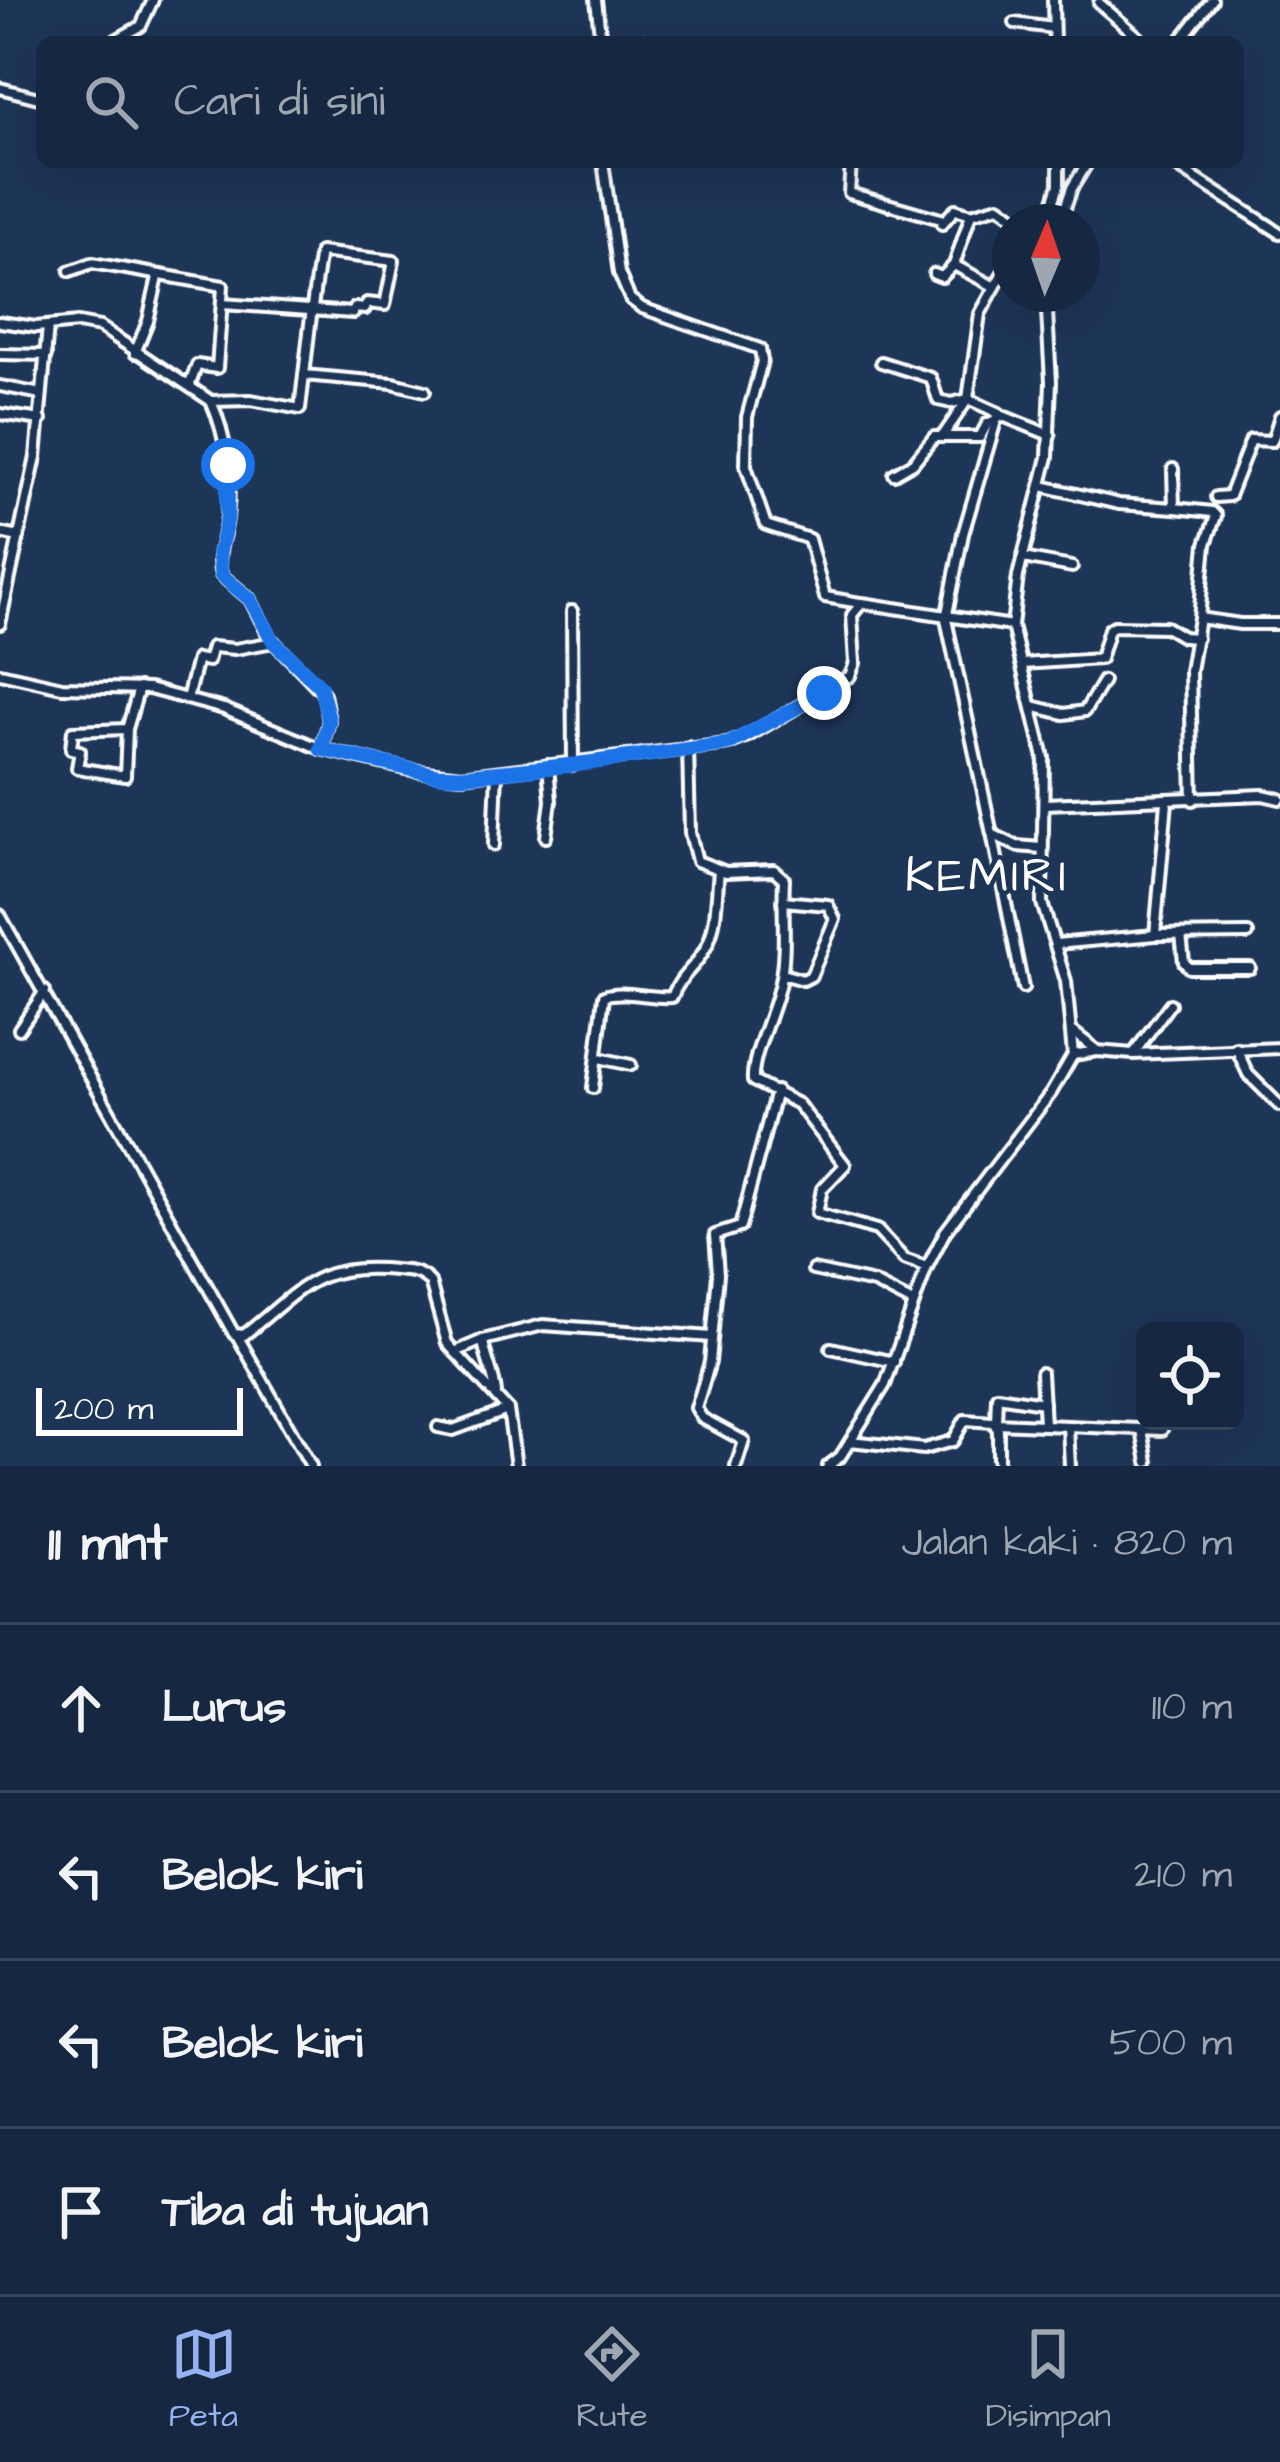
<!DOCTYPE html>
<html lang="id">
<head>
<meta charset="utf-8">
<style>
  body { margin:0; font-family:"Architects Daughter",sans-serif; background:#1f3048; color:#f1f3f6 }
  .controls { position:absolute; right:36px; bottom:36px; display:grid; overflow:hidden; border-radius:18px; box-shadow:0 12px 48px #0002 }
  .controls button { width:108px; height:108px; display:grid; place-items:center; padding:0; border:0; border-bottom:3px solid #35445a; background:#162841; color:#f1f3f6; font:60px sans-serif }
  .compass { position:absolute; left:992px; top:204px; width:108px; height:108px; border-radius:50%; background:#162841; box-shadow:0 12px 48px #0002; rotate:2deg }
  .scale { position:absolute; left:36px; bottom:30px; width:207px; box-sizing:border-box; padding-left:12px; border:6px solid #fff; border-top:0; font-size:33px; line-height:42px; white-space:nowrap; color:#fff; -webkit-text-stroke:9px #1d3557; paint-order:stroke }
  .stop { position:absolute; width:36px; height:36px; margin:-27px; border:9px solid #1a73e8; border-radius:50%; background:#fff }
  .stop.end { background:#1a73e8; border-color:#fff; box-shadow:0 3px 12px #0008 }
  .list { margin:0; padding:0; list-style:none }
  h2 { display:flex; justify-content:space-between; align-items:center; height:156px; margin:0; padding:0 48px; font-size:51px }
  h2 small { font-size:39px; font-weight:400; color:#9ea6b1 }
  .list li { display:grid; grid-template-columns:78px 1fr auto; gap:36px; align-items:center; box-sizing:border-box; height:168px; padding:0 48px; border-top:3px solid #35445a }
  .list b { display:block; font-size:45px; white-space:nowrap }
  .list em { font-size:39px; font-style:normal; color:#9ea6b1 }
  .icon { flex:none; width:66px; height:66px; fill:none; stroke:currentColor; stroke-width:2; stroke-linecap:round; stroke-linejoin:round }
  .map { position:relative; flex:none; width:1280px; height:1466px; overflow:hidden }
  .search { position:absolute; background:#162841; box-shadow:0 12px 48px #0002; left:36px; right:36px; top:36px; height:132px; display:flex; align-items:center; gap:30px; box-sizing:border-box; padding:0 42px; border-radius:18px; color:#9ea6b1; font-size:45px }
  .sheet { height:828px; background:#162841 }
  nav { display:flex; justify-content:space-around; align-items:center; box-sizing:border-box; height:168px; border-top:3px solid #35445a; background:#162841; font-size:33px; color:#9ea6b1 }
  nav a { display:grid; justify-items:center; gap:6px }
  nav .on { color:#95b2f1 }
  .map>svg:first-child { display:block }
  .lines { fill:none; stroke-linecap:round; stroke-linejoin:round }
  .minor-casing { stroke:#fff; stroke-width:16 }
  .minor { stroke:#1d3557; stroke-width:8 }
  .route { stroke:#1a73e8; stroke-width:15 }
  .labels { text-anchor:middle; stroke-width:9; stroke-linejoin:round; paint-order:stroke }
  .quarter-label { font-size:48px; letter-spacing:3px; fill:#fff; stroke:#1d3557 }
</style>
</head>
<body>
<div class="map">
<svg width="1280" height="1466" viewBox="0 0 1280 1466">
  <rect width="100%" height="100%" fill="#1d3557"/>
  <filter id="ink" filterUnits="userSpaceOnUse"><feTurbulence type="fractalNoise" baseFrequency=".00833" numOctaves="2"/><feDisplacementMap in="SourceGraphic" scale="24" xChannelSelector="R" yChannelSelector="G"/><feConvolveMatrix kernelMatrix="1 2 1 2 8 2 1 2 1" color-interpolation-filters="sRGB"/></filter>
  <g filter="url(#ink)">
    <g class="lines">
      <g class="minor-casing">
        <g id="minor">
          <polyline points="596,0 601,42"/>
          <polyline points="1053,0 1054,42"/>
          <polyline points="1099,3 1144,42"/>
          <polyline points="1015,23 1053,28"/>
          <polyline points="112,42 141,26 153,0"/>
          <polyline points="634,42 643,40"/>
          <polyline points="1179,42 1212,0"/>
          <polyline points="0,88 42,99"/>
          <polyline points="603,162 619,273 630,299 642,308 760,349 762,361 747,417 746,466 766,525 809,539 825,597 860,603"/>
          <polyline points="851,162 849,193 944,220"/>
          <polyline points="1170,162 1280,233"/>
          <polyline points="1047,222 1059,185 1059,162"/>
          <polyline points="1060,222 1072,188 1088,162"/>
          <polyline points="942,224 955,209 971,214 999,206 1021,222"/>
          <polyline points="954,265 971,214"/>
          <polyline points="70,271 92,263 223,286 217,368 197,365 190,384"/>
          <polyline points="934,274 942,277 954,265 995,287"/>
          <path d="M222,304C266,307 309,310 353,313L355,308L365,309L367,303L385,305L394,261L320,252C313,293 309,334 304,375"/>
          <path d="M0,322L36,327L78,323L100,327L211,401C227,437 232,479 227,517C225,538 215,554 221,575L250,599L270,638L324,694L329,721L321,749L410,770L461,776L728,744L748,736L850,676L855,663L852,615L862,603L1012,626"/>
          <polyline points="135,353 148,321 158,277"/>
          <polyline points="0,354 46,355"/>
          <polyline points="881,362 931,378 938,400 952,403 968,399 999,413"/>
          <polyline points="0,386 41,394"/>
          <polyline points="211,401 251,400 300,409 304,375 393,383 425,391"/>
          <polyline points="0,414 41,420"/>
          <polyline points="942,437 968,399 980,314 1010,260"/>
          <polyline points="894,474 913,463 934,437 980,437 987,424 997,419"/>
          <polyline points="1042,486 1119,504 1174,508 1173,469"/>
          <polyline points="1216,497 1229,496 1251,440 1272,441 1280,416"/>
          <polyline points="1175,508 1212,512 1216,516 1206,544 1199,618"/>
          <polyline points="0,533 19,537"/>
          <polyline points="1023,558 1072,567"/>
          <polyline points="572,611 573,765"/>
          <polyline points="0,624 36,457 48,326"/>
          <polyline points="1022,664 1100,659 1109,629 1114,626 1166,627 1183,637 1197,638"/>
          <polyline points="0,673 62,687 149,689 224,709 321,749"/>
          <polyline points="187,699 197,659 208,661 212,647 235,649 274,642"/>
          <polyline points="1032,706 1064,714 1085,711 1103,681"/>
          <polyline points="127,729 73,731 71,749 80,751 77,768 125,776 127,729 139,688"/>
          <path d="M688,747L690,833L697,861L726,872L774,870L784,879C782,912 787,949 780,982C775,1011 751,1055 753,1081L798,1104L845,1165L822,1189L817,1213L877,1230L904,1259L927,1267"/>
          <polyline points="1193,800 1190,671 1199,618 1240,624 1280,624"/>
          <polyline points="1045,804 1263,795 1280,799"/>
          <polyline points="546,837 551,801 548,765"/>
          <polyline points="993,838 1023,988"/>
          <polyline points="494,845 497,772"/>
          <polyline points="1041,848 1017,846 992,834 946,619 963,534 998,414 1050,435"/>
          <path d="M0,915L234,1334L244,1335C301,1290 315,1262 395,1270C409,1271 420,1271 430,1282L447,1343L508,1410"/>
          <polyline points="1155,935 1167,802"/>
          <polyline points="1181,935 1184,962 1189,968 1250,968"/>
          <polyline points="1056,944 1155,935 1248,934"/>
          <polyline points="782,974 803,980 811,976 835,919 828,905 783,901"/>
          <polyline points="19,1029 45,991"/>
          <polyline points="1072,1031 1096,1050"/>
          <polyline points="1236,1048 1248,1074 1280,1106"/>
          <polyline points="1134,1053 1170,1004"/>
          <polyline points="1073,1055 1097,1051 1133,1054 1280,1048"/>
          <polyline points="599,1058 631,1065"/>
          <path d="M593,1088L604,996C622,989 651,999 672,997C680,975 695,968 705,949C718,927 716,895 719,871"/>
          <polyline points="813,1270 874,1283 913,1303"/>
          <polyline points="238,1337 311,1466"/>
          <path d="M483,1340C485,1359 494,1372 496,1393"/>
          <polyline points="831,1348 894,1362"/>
          <polyline points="455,1352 483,1340 543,1325 712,1337"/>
          <polyline points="1041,1373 1044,1424"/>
          <polyline points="1043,1403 997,1396 996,1423 1162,1430"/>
          <polyline points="1068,1426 1070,1466"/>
          <polyline points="438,1427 453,1430 508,1410 516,1466"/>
          <polyline points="1142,1430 1148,1462"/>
          <polyline points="850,1441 924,1449 953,1441 965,1420 993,1422 998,1430 998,1459"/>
          <polyline points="736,1466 744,1441 702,1418 696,1408 710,1362 718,1274 715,1235 740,1227 776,1091"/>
          <polyline points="828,1466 840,1457 885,1385 927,1267 945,1232 1051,1093 1073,1055 1066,981 1042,903 1044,758 1012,626 1018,576 1048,457 1051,382 1046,294"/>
        </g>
      </g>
      <use href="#minor" class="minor"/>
    </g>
  </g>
  <g class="lines" filter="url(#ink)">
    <polyline class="route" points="228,465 227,519 219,553 221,575 250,599 274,642 320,686 329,721 321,749 437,775 461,776 574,765 728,744 824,693"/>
  </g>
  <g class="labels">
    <g class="quarter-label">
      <text x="987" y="891">KEMIRI</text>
    </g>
  </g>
</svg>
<div class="controls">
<button><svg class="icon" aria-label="locate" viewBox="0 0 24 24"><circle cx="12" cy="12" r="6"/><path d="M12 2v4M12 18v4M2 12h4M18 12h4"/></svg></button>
</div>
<svg class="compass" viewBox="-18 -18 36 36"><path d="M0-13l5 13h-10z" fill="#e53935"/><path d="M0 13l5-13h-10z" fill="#9ea6b1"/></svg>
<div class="scale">200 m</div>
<div class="stop" style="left:228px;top:465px"></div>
<div class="stop end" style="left:824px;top:693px"></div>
<div class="search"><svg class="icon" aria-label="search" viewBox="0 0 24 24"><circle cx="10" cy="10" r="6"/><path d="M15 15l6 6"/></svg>Cari di sini</div>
</div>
<section class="sheet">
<h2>11 mnt<small>Jalan kaki · 820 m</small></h2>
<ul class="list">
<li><svg class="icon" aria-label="ahead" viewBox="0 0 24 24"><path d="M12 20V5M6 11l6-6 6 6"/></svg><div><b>Lurus</b></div><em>110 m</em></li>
<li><svg class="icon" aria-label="left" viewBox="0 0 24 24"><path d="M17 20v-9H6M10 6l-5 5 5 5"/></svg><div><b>Belok kiri</b></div><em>210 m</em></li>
<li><svg class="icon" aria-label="left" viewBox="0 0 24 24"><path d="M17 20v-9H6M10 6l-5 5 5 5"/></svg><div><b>Belok kiri</b></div><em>500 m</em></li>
<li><svg class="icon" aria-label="arrive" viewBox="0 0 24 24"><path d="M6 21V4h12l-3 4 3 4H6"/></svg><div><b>Tiba di tujuan</b></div></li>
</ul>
</section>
<nav>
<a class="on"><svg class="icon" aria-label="map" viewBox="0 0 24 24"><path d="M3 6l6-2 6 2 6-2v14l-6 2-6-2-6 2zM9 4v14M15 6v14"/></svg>Peta</a>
<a><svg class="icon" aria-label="directions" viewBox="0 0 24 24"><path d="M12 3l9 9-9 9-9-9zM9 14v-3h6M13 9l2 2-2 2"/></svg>Rute</a>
<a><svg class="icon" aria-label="saved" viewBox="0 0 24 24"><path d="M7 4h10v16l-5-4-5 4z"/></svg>Disimpan</a>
</nav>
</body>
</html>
